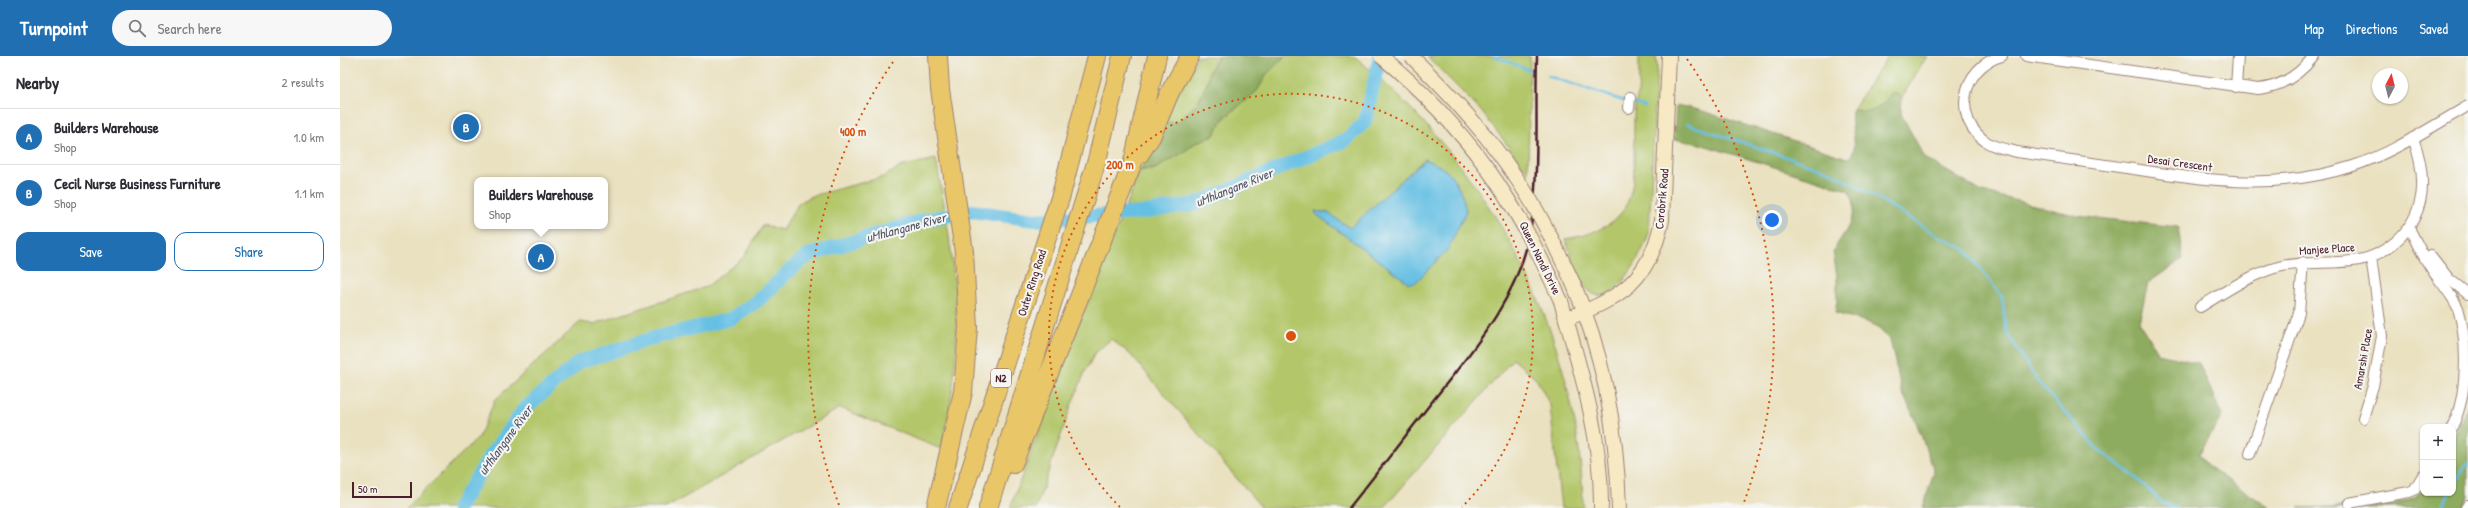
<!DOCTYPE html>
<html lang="en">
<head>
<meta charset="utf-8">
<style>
  body { margin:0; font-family:"Patrick Hand",sans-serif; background:#f7f7f7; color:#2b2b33 }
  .controls { position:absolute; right:12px; bottom:12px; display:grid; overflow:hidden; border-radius:8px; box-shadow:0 1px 3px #0004 }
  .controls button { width:36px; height:36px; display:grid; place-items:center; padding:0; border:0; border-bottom:1px solid #e1e1e2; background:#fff; color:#2b2b33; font:20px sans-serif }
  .compass { position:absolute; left:2032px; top:12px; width:36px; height:36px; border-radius:50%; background:#fff; box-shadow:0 1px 3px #0004; rotate:7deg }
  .scale { position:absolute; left:12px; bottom:10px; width:60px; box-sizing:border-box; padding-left:4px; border:2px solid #4a1f2b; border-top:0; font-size:11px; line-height:14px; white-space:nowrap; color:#4a1f2b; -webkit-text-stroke:3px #f6f6f2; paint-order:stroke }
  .you { position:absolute; left:1432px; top:164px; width:14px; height:14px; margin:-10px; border:3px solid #fff; border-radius:50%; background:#1a73e8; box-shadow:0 0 0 6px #1a73e833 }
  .badge { display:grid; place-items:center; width:26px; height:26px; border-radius:50%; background:#1f6fb2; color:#fff; font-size:13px; font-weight:700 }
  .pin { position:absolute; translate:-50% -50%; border:2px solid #fff; box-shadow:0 1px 4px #0006 }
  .popup { position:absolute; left:134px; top:121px; width:134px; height:52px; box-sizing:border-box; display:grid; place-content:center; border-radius:8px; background:#fff; filter:drop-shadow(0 1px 3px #0005); font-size:13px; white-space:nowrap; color:#7c7c81 }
  .popup b { font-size:15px; color:#2b2b33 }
  .popup::after { content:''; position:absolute; left:50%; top:100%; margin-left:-8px; border:8px solid transparent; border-top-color:#fff }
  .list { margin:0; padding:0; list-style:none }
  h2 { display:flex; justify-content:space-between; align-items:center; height:52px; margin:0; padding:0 16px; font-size:17px }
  h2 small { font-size:13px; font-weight:400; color:#7c7c81 }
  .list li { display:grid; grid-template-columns:26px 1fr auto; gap:12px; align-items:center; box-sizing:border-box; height:56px; padding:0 16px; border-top:1px solid #e1e1e2 }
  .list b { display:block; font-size:15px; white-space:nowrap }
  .list p { margin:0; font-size:13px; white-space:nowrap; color:#7c7c81 }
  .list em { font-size:13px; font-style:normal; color:#7c7c81 }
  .actions { display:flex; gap:8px; padding:12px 16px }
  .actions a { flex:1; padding:9px 0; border:1px solid #1f6fb2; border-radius:12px; text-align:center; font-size:14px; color:#1f6fb2 }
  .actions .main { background:#1f6fb2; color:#fff }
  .icon { flex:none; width:22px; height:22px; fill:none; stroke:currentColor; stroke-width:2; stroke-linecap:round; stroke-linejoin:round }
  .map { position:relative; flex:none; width:2128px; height:452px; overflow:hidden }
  header { display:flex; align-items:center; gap:24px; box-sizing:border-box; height:56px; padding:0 20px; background:#1f6fb2; color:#fff }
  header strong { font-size:19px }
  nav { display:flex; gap:22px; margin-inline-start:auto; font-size:14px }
  .search { width:280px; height:36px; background:#f7f7f7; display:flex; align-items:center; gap:10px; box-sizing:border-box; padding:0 14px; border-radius:22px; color:#7c7c81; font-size:15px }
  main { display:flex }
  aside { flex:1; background:#fff }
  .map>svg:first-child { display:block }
  .green { fill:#b3c76b; stroke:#7e734b; fill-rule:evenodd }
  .forest { fill:#8eac5f; stroke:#6c6645 }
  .water { fill:#66c0e4; stroke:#587088 }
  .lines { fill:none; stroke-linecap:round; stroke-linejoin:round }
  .stream { stroke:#66c0e4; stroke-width:2.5 }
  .river { stroke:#66c0e4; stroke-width:14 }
  .street-casing { stroke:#9a8076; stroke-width:12 }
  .secondary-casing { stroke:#9a8076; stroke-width:16 }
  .highway-casing { stroke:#9a8076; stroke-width:20 }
  .street { stroke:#fff; stroke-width:10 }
  .secondary { stroke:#f6e9c3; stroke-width:14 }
  .highway { stroke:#e9c769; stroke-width:18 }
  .rail { stroke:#4a1f2b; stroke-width:2.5 }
  .secondary-bridge-casing { stroke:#9a8076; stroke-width:16; stroke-linecap:butt }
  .secondary-bridge { stroke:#f6e9c3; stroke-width:14 }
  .ring { fill:none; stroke:#d8530f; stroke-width:2; stroke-dasharray:2 4 }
  .labels { text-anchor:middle; stroke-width:4; stroke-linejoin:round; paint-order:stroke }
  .shield { fill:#f6f6f2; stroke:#7e6067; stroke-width:1 }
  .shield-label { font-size:11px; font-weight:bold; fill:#4a1f2b }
  .street-label { font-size:12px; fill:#4a1f2b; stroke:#f6f6f2 }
  .water-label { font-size:13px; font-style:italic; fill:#54576c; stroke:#f6f6f2 }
  .centre { fill:#d8530f; stroke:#f6f6f2; stroke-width:2 }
  .ring-label { font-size:12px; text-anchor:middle; font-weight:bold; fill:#d8530f; stroke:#f6f6f2; stroke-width:4; stroke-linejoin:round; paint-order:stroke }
</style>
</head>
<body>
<header>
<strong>Turnpoint</strong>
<div class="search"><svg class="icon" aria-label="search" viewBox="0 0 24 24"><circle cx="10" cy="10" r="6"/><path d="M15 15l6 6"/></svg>Search here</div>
<nav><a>Map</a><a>Directions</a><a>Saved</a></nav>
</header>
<main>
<aside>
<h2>Nearby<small>2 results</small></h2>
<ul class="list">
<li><span class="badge">A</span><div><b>Builders Warehouse</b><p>Shop</p></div><em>1.0 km</em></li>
<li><span class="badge">B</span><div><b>Cecil Nurse Business Furniture</b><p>Shop</p></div><em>1.1 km</em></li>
</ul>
<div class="actions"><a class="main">Save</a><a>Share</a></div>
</aside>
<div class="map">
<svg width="2128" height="452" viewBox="0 0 2128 452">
  <rect width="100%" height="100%" fill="#f6f6f2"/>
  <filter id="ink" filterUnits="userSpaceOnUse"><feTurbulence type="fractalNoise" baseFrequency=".025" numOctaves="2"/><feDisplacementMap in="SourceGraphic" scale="8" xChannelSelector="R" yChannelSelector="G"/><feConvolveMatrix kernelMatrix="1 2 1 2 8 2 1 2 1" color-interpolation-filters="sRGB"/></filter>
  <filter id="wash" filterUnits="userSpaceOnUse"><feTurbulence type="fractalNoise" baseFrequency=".012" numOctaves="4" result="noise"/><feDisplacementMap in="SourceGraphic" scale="16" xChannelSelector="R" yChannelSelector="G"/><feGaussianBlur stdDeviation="0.9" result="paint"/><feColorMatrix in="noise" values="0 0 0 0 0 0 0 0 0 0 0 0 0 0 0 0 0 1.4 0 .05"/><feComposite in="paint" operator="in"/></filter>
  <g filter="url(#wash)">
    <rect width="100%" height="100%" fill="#eae1c0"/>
    <g class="green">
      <polygon points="858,0 879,0 869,16 868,25 858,46 837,67 821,67"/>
      <path d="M945,0H1014C1149,111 1240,274 1243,452H1221L1210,349L1197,324L1173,303L1044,452H922L790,298L771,283L755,297L745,316L731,350L696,452H670L740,265L800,114L811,115L844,96L855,87L874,79L883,63L917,35L926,19ZM1085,103C1114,116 1114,126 1126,154L1119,170L1069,227L976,158L975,155L988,157L1010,172Z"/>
      <polygon points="1087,0 1190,0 1188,116 1141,55"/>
      <path d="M1299,0H1316L1317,11L1309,176C1305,193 1273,259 1248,234C1237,222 1232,199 1225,183C1306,170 1293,125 1294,61C1294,53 1296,45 1298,37C1299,24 1299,12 1299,0Z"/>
      <path d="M1548,0H1587L1562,41L1554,37C1538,52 1534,60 1513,53Z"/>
      <path d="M596,103C615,208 628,287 601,393L500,352L326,452H66L139,381L155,344L240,266L253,268L366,231L404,201L423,169L442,174L459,147L472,140L543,121L560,111Z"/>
    </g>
    <g class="forest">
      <polygon points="879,0 945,0 926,19 917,35 883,63 874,79 855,87 844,96 815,113 800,114 821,67 837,67 858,46 868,25 869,16"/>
      <path d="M1554,37L1562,41L1561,58L1585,102L1642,136L1738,160L1838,171L1843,203L1808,227L1799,266L1818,298L1859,307L1882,360L1859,398L1867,410L1930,452H1583L1594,415L1577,368L1562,336L1550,284L1539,273L1527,266L1495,257L1497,244V220L1493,196C1502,177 1525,157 1508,134L1360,88L1334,83L1336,49L1359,54L1507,102L1510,101C1521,87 1507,69 1513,53C1534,60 1538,51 1554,37Z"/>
      <polygon points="2128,348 2128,440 2121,452 1959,452 2053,449 2076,442 2083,432 2083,437 2113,437 2113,385"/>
    </g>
    <polygon class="water" points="1085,103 1102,111 1112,120 1122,138 1126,155 1108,193 1075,227 1069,227 976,158 975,155 988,157 1010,172"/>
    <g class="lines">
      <g class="stream">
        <polyline points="1154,0 1191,15"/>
        <polyline points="1208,20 1287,46"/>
        <polyline points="1292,47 1305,51"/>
        <polyline points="1347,68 1489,115 1541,144 1593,177 1625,193 1662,241 1666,275 1698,326 1758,393 1796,422 1823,447 1836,452"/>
        <polyline points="2113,429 2128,407"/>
        <polyline points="2102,452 2109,437"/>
      </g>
      <polyline class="river" points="118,452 152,397 184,353 239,306 317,281 390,263 419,244 451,213 469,199 584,164 632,155 694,164 800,157 856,148 1006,84 1025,66 1040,0"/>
    </g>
  </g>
  <g filter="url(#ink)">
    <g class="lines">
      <g class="street-casing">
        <g id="street">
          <path d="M1662,0C1621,11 1611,64 1648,87C1656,92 1668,93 1677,96C1718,102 1759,108 1800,114C1875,126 1939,134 2013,110C2053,97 2091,71 2128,50"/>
          <path d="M1686,0L1918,33C1942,31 1960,18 1974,0"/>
          <polyline points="1896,31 1898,0"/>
          <polyline points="1289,52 1290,41"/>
          <path d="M2069,172C2076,185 2082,199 2091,212C2100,226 2111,237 2118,252C2128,285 2128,340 2112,371"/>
          <polyline points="2091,200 2109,223 2128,238"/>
          <path d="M1860,251C1885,236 1909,219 1938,211C1965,204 1992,209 2019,204C2032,202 2044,195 2054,187C2088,158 2087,120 2073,82"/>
          <polyline points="2023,362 2033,330 2042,280 2031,201"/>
          <polyline points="1910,398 1959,257 1963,206"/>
          <polyline points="2009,447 2069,436 2074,434 2083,419"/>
          <polyline points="2126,452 2128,449"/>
        </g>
      </g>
      <g class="secondary-casing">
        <g id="secondary">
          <path d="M1233,227C1264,298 1277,375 1279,452"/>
          <path d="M1221,245C1240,313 1262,380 1261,452"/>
          <path d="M1226,263C1280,242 1310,225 1322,164L1329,0"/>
        </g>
      </g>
      <g class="highway-casing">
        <g id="highway">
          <polyline points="799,99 811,81 830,36 850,0"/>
          <polyline points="673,408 793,106 817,0"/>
          <polyline points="596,452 623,336 628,272 624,196 600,33 598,0"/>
          <polyline points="618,452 721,139 757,0"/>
          <polyline points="648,452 757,104 782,0"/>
        </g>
      </g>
      <use href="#street" class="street"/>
      <use href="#secondary" class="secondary"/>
      <use href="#highway" class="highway"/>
      <path class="rail" d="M1009,452C1037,417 1064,382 1091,347C1132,295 1178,243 1190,176C1200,118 1195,58 1197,0"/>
      <g class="secondary-bridge-casing">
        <g id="secondary-bridge">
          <path d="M1041,0C1128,73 1175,142 1221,245"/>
          <path d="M1071,0C1109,37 1146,76 1175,120C1198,153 1216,191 1233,227"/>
        </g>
      </g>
      <use href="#secondary-bridge" class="secondary-bridge"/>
    </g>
  </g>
  <g class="ring">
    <path d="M780 451A242 242 0 1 1 1122 451"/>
    <path d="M499 449A483 483 0 0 1 555 3M1347 3A483 483 0 0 1 1403 449"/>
  </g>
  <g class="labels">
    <rect class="shield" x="651" y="313" width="20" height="18" rx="3"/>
    <g class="shield-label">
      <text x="661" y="326">N2</text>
    </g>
    <g class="street-label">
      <text transform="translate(1840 107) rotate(8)" y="4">Desai Crescent</text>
      <text transform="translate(1322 143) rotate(-85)" y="4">Corobrik Road</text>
      <text transform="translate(1987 193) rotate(-4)" y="4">Manjee Place</text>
      <text transform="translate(1200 202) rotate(64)" y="4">Queen Nandi Drive</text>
      <text transform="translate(692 227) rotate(-72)" y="4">Outer Ring Road</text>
      <text transform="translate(2023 303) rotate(-80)" y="4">Amarshi Place</text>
    </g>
    <g class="water-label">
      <text transform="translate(894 131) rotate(-22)" y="5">uMhlangane River</text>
      <text transform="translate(566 171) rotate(-15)" y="5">uMhlangane River</text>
      <text transform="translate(165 384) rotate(-54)" y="5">uMhlangane River</text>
    </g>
  </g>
  <circle cx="951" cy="280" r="6" class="centre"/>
  <g class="ring-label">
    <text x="513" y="80">400 m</text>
    <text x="780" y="113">200 m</text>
  </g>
</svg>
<div class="controls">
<button>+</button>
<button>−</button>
</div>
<svg class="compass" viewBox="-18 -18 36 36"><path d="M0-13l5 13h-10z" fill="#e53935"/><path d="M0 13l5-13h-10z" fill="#7c7c81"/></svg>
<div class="scale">50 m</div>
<div class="you"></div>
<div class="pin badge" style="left:201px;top:201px">A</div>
<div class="popup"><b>Builders Warehouse</b>Shop</div>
<div class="pin badge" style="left:126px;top:71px">B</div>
</div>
</main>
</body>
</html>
